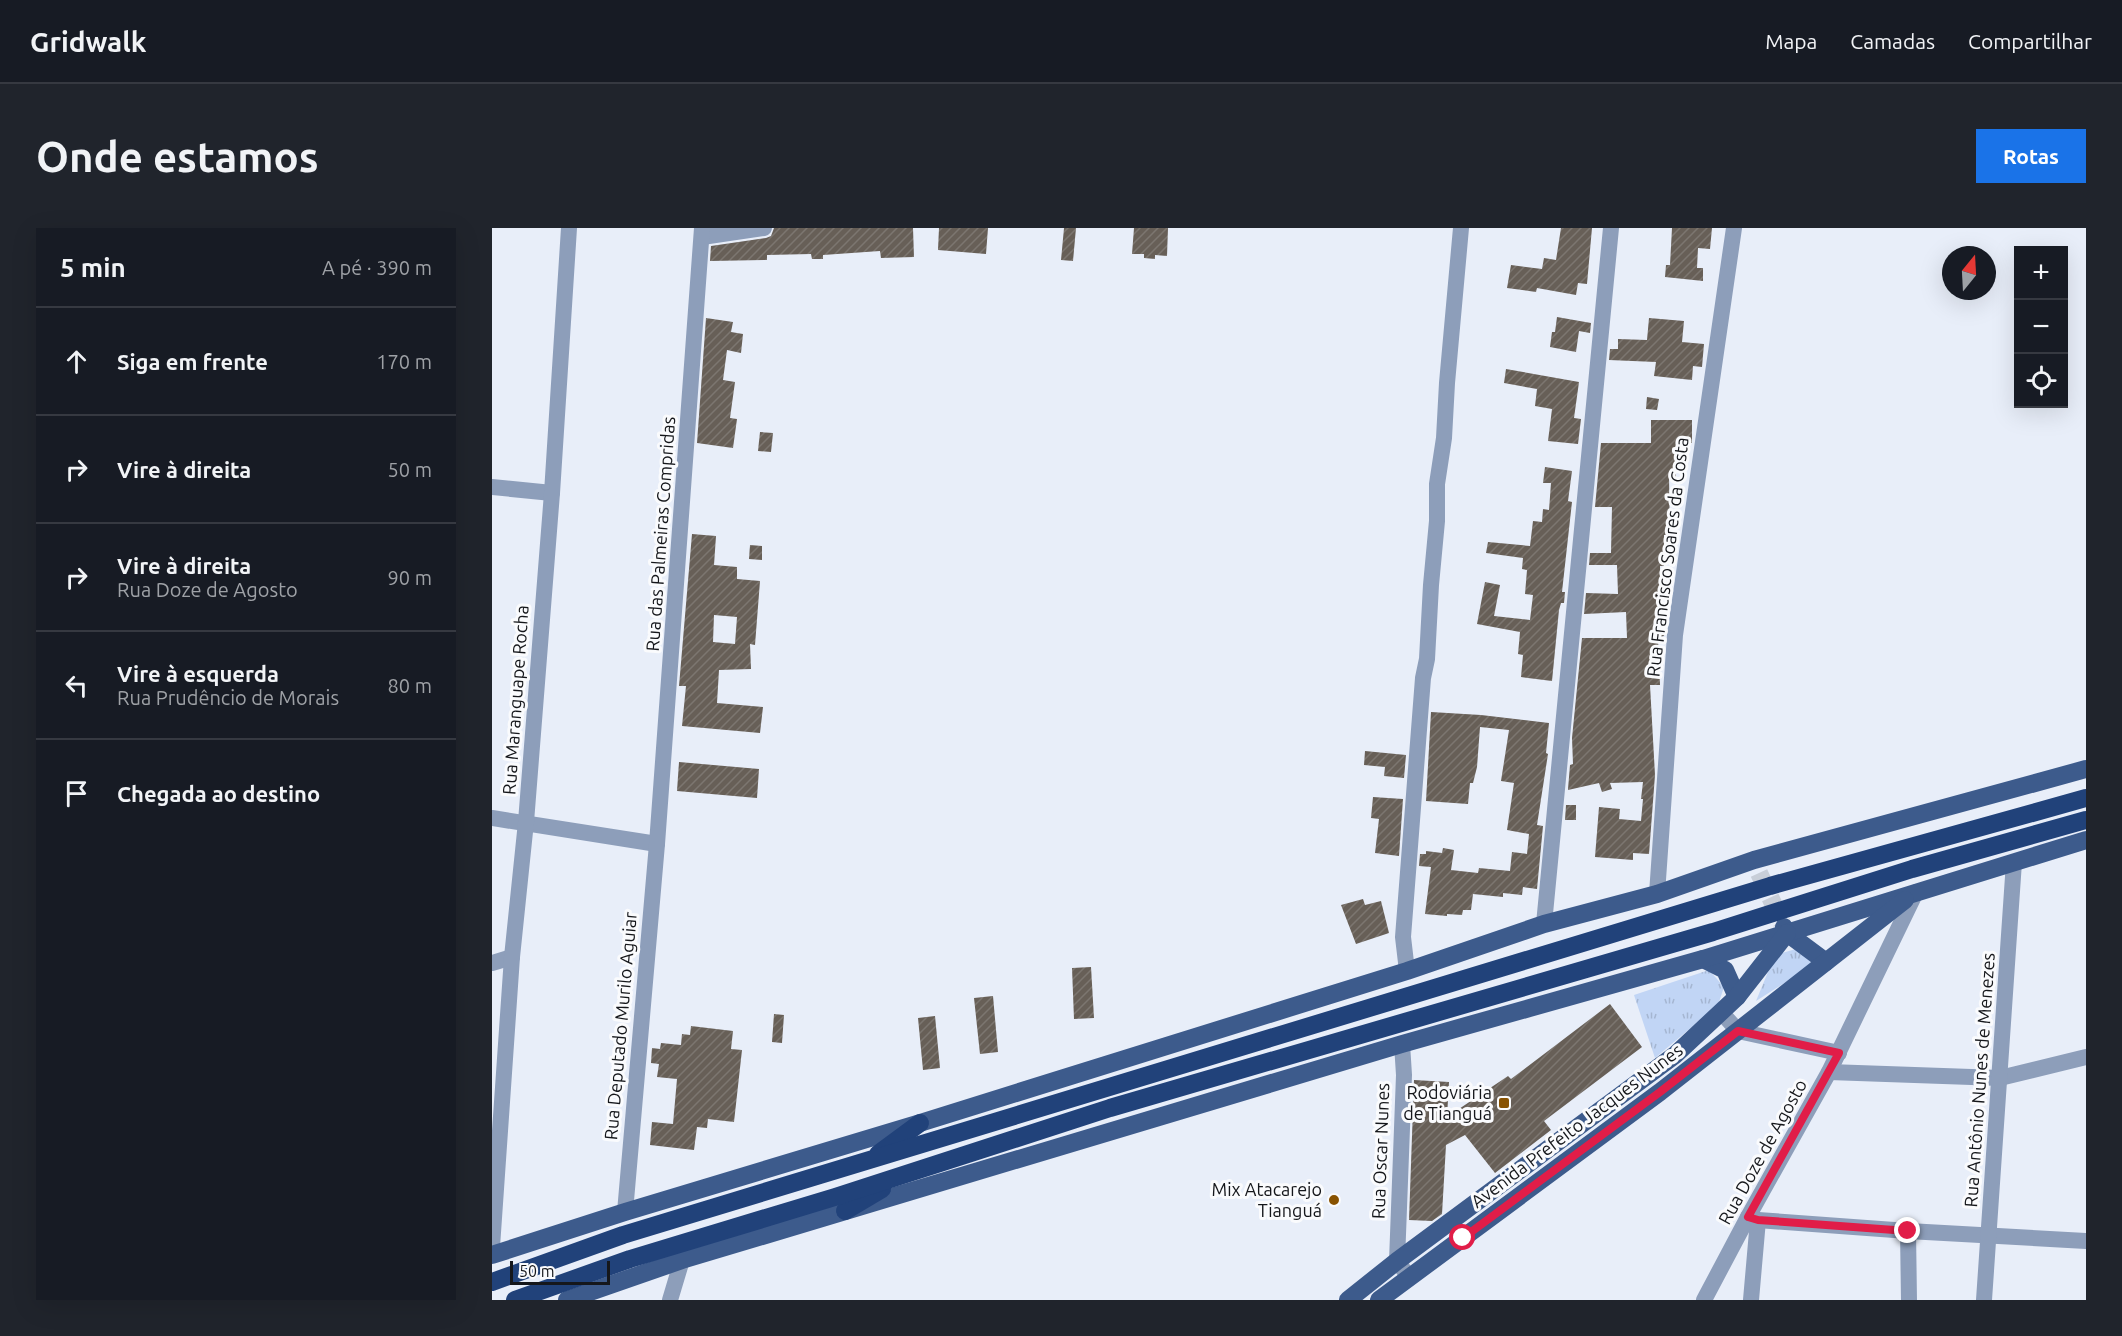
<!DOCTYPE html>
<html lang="pt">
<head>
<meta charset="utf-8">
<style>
  body { margin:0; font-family:Ubuntu,sans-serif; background:#20242c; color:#f1f3f6 }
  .controls { position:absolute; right:18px; top:18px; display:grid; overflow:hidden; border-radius:0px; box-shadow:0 6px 24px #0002 }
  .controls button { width:54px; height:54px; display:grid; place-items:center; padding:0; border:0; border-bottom:2px solid #363941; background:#171b24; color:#f1f3f6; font:30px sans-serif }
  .compass { position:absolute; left:1450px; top:18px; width:54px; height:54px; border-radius:50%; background:#171b24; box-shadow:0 6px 24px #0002; rotate:18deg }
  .scale { position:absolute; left:18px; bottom:15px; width:100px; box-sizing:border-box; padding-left:6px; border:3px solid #15171b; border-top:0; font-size:16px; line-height:21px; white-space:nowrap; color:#15171b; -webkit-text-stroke:4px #fafbfd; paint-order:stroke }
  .stop { position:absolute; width:18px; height:18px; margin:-14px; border:4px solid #e11d48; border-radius:50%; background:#fff }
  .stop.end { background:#e11d48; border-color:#fff; box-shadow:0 2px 6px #0008 }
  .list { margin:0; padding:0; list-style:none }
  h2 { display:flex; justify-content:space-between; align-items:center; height:78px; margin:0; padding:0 24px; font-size:26px }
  h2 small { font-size:20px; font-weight:400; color:#9ea1a6 }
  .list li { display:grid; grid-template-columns:39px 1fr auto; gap:18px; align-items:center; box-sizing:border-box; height:108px; padding:0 24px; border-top:2px solid #363941 }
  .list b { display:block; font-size:22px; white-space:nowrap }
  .list p { margin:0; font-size:20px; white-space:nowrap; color:#9ea1a6 }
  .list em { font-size:20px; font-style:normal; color:#9ea1a6 }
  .icon { flex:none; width:33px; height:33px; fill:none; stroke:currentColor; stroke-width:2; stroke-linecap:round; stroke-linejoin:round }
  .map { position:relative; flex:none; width:1594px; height:1072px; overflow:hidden; border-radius:0px }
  header { display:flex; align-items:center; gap:36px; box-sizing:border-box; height:84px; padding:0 30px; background:#171b24; border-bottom:2px solid #363941 }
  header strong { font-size:28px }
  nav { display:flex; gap:33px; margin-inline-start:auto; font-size:21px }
  .intro { display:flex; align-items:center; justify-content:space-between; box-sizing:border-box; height:144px; padding:0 36px }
  h1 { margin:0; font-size:42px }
  .button { padding:15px 27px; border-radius:0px; background:#1a73e8; color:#fff; font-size:21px; font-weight:700 }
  main { display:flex; gap:36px; padding:0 36px }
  aside { flex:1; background:#171b24; border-radius:0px; box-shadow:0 6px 24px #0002 }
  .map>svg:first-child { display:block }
  .park { fill:url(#park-tufts) }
  .building { fill:url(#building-hatch); fill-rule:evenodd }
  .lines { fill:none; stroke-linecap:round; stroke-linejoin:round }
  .major-tunnel { stroke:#c8ced8; stroke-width:18; stroke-dasharray:18 9; stroke-linecap:butt }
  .minor { stroke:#8d9eba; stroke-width:16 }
  .major { stroke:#3d5b8c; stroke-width:18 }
  .highway { stroke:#21427a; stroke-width:18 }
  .route { stroke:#e11d48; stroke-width:8 }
  .poi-dot { fill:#885201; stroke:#fafbfd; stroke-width:2 }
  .labels { text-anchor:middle; stroke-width:6; stroke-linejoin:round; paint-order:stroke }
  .street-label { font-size:18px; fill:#15171b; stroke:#fafbfd }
  .poi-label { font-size:18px; fill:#15171b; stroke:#fafbfd; text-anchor:end }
</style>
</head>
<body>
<header>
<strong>Gridwalk</strong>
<nav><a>Mapa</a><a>Camadas</a><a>Compartilhar</a></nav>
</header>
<div class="intro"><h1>Onde estamos</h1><a class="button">Rotas</a></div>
<main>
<aside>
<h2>5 min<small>A pé · 390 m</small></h2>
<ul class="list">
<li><svg class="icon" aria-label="ahead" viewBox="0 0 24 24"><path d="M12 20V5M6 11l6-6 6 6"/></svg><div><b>Siga em frente</b></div><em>170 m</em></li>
<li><svg class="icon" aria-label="right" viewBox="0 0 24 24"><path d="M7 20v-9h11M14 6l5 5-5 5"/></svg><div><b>Vire à direita</b></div><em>50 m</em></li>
<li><svg class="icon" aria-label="right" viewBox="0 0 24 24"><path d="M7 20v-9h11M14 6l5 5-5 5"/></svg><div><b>Vire à direita</b><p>Rua Doze de Agosto</p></div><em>90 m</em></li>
<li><svg class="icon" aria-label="left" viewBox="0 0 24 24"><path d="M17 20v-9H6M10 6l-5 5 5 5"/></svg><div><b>Vire à esquerda</b><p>Rua Prudêncio de Morais</p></div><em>80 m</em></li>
<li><svg class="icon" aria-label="arrive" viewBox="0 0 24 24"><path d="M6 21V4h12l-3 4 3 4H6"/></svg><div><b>Chegada ao destino</b></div></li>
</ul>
</aside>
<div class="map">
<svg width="1594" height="1072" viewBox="0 0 1594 1072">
  <defs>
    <pattern id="park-tufts" width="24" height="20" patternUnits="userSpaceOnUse" patternTransform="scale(1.5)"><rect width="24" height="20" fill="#c1d5f5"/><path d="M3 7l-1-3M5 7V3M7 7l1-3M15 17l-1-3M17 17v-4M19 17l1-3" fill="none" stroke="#a5b6d1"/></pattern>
    <pattern id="building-hatch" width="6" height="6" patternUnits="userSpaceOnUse" patternTransform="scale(1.5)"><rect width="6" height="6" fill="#675f57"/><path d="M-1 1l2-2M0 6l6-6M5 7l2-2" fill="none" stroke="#7c7670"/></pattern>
  </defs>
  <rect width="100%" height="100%" fill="#e8eef9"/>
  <g class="park">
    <polygon points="1307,720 1327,733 1264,773 1283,727"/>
    <polygon points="1217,742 1232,759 1226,777 1163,830 1142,767"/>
  </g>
  <g class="building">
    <polygon points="282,0 421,0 422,29 389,30 388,23 331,27 331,31 320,31 319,26 275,27 275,32 218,33 219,18 274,10 279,8"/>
    <polygon points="447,0 496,0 494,26 446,22"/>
    <polygon points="572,0 584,0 581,33 569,32"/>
    <polygon points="642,0 676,0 675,28 663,27 663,31 652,30 652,26 640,26"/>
    <polygon points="1069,0 1100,0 1095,56 1086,55 1084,67 1045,60 1044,64 1015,60 1019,37 1050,41 1052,30 1064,32"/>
    <polygon points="1180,0 1220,0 1218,21 1206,20 1205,40 1211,40 1211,53 1173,49 1174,37 1178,37"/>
    <polygon points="1065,89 1099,95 1098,105 1087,103 1084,124 1058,119 1060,104 1063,104"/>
    <polygon points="214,90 241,94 239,104 251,106 249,125 235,122 231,152 243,154 238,190 245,191 241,220 205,215"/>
    <polygon points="1157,90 1192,93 1190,114 1212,116 1210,139 1201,138 1200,152 1162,148 1164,134 1117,132 1118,121 1126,121 1126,111 1155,112"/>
    <polygon points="1014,141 1087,154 1082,190 1089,191 1086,216 1056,213 1060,181 1043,178 1045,161 1012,155"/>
    <polygon points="1155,169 1167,171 1165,182 1154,181"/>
    <polygon points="1159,192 1200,192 1200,215 1189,215 1189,243 1184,243 1184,249 1177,249 1178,307 1172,307 1172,338 1168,338 1169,383 1173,383 1174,398 1172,408 1166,409 1168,457 1158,457 1163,547 1157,626 1141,625 1141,632 1103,629 1107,579 1128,581 1127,591 1149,593 1151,571 1149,571 1151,554 1118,555 1120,561 1110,564 1107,555 1076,562 1076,561 1078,537 1081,536 1080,510 1090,410 1135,410 1134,384 1092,386 1094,365 1126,366 1125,337 1097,337 1098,325 1119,325 1120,279 1103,279 1109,215 1159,215"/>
    <polygon points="268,204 281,205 279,224 266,223"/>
    <polygon points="1053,239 1080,243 1076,273 1080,274 1070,364 1073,364 1072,375 1069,375 1067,382 1060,453 1029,449 1031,427 1026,426 1028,404 985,396 993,354 1008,357 1002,388 1038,392 1041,367 1033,366 1035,342 1030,341 1031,330 994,325 996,314 1038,318 1041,293 1050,294 1051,281 1057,282 1059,255 1051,255"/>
    <path d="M200,306L224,308L222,337L245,339V351L268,353L263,417L258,416L259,441L227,442L225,475L271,479L268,505L190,498L194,458H187ZM222,387L245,389L243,416L221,414Z"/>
    <polygon points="258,317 270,318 270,332 257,331"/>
    <polygon points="939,484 989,487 1057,495 1054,525 1056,526 1045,597 1051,598 1045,661 1031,659 1030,667 1011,665 1011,669 981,666 979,682 971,682 970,687 955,686 955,688 933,686 939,639 927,638 928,626 934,626 934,623 950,625 951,620 962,622 959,642 986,645 987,640 1018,643 1020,624 1035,626 1037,606 1015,602 1022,555 1009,553 1017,502 988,499 985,539 981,555 978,555 976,576 934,573"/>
    <polygon points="873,523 914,527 912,550 892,548 893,539 872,537"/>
    <polygon points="187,534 267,541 265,570 185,563"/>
    <polygon points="881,569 911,571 907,628 883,625 887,591 879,590"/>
    <polygon points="1074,577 1084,577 1084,592 1073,592"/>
    <polygon points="871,671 873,677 889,673 897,705 864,716 849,677"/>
    <polygon points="599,739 602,790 582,791 580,740"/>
    <polygon points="501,768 506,824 488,826 482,770"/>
    <polygon points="1118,776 1150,819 1052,893 1059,902 1003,945 973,907 954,917 950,986 940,993 917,992 922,852 957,854 955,889 1016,848 1019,851"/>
    <polygon points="282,786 292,787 290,815 280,814"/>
    <polygon points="443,788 448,840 431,842 426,790"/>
    <polygon points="199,798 241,803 239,821 250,822 242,894 216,891 215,900 205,899 202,922 158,917 160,894 181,896 185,851 165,849 167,836 159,835 160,820 168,821 169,815 189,817 190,806 198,807"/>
  </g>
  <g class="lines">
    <polyline class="major-tunnel" points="1267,645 1290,695"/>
    <g class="minor">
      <polyline points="210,9 272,0"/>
      <polyline points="0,259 60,265"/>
      <polyline points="0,590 165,616"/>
      <polyline points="1165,666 1183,407 1242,0"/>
      <polyline points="1052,696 1119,0"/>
      <polyline points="0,735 20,729"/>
      <polyline points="915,743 911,709 931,450 935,431 939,357 945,293 945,256 952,210 955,155 969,0"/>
      <polyline points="1229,784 1246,803 1347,825"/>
      <polyline points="910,816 912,847 905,1033 917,1049"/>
      <polyline points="1337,844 1508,850 1594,829"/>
      <polyline points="133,984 165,616 210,0"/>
      <polyline points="1256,989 1266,992 1416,1003 1594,1013"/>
      <polyline points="1416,1003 1417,1072"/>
      <polyline points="0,1019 20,729 34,594 60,265 77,0"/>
      <polyline points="178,1072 190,1032"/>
      <polyline points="1212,1072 1256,989 1337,844 1424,664"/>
      <polyline points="1259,1072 1266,992"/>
      <polyline points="1492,1072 1522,634"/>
    </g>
    <g class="major">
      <polyline points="1292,699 1295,705 1334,734"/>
      <polyline points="1211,731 1233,742 1245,769"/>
      <polyline points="0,1027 133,984 428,895 915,743 1052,696 1165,666 1262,632 1594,541"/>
      <polyline points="75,1072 190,1032 910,816 1211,731 1594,612"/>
      <polyline points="856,1072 905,1033 1183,827 1245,769 1295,705"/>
      <polyline points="887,1072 1168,864 1413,672"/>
    </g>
    <g class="highway">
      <polyline points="386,926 428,895"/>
      <polyline points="353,983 390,961"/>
      <polyline points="0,1054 131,1007 1278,658 1594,570"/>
      <polyline points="23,1072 138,1031 343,969 618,880 1221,704 1420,641 1594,592"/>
    </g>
  </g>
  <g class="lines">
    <polyline class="route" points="971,1010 1168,864 1246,803 1347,825 1256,989 1266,992 1416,1003"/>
  </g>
  <g class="poi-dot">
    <rect x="1006" y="869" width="12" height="12" rx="3"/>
    <circle cx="842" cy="972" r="6"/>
  </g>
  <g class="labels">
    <g class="street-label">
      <text transform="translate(169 306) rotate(-86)" y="6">Rua das Palmeiras Compridas</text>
      <text transform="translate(1176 329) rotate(-83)" y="6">Rua Francisco Soares da Costa</text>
      <text transform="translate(24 472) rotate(-86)" y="6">Rua Maranguape Rocha</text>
      <text transform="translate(129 798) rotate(-85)" y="6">Rua Deputado Murilo Aguiar</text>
      <text transform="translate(1488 852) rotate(-86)" y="6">Rua Antônio Nunes de Menezes</text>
      <text transform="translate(1085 898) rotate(-37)" y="6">Avenida Prefeito Jacques Nunes</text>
      <text transform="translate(889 923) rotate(-88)" y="6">Rua Oscar Nunes</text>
      <text transform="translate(1271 924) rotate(-61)" y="6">Rua Doze de Agosto</text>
    </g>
    <g class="poi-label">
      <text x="1000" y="871">Rodoviária<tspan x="1000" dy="21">de Tianguá</tspan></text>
      <text x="830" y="968">Mix Atacarejo<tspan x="830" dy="21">Tianguá</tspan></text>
    </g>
  </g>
</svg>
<div class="controls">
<button>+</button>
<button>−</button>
<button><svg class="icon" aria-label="locate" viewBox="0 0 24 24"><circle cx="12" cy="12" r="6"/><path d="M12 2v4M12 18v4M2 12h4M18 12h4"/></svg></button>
</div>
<svg class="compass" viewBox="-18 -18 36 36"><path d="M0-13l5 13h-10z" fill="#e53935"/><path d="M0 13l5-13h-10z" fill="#9ea1a6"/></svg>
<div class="scale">50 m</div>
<div class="stop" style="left:971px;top:1010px"></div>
<div class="stop end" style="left:1416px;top:1003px"></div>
</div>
</main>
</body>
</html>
